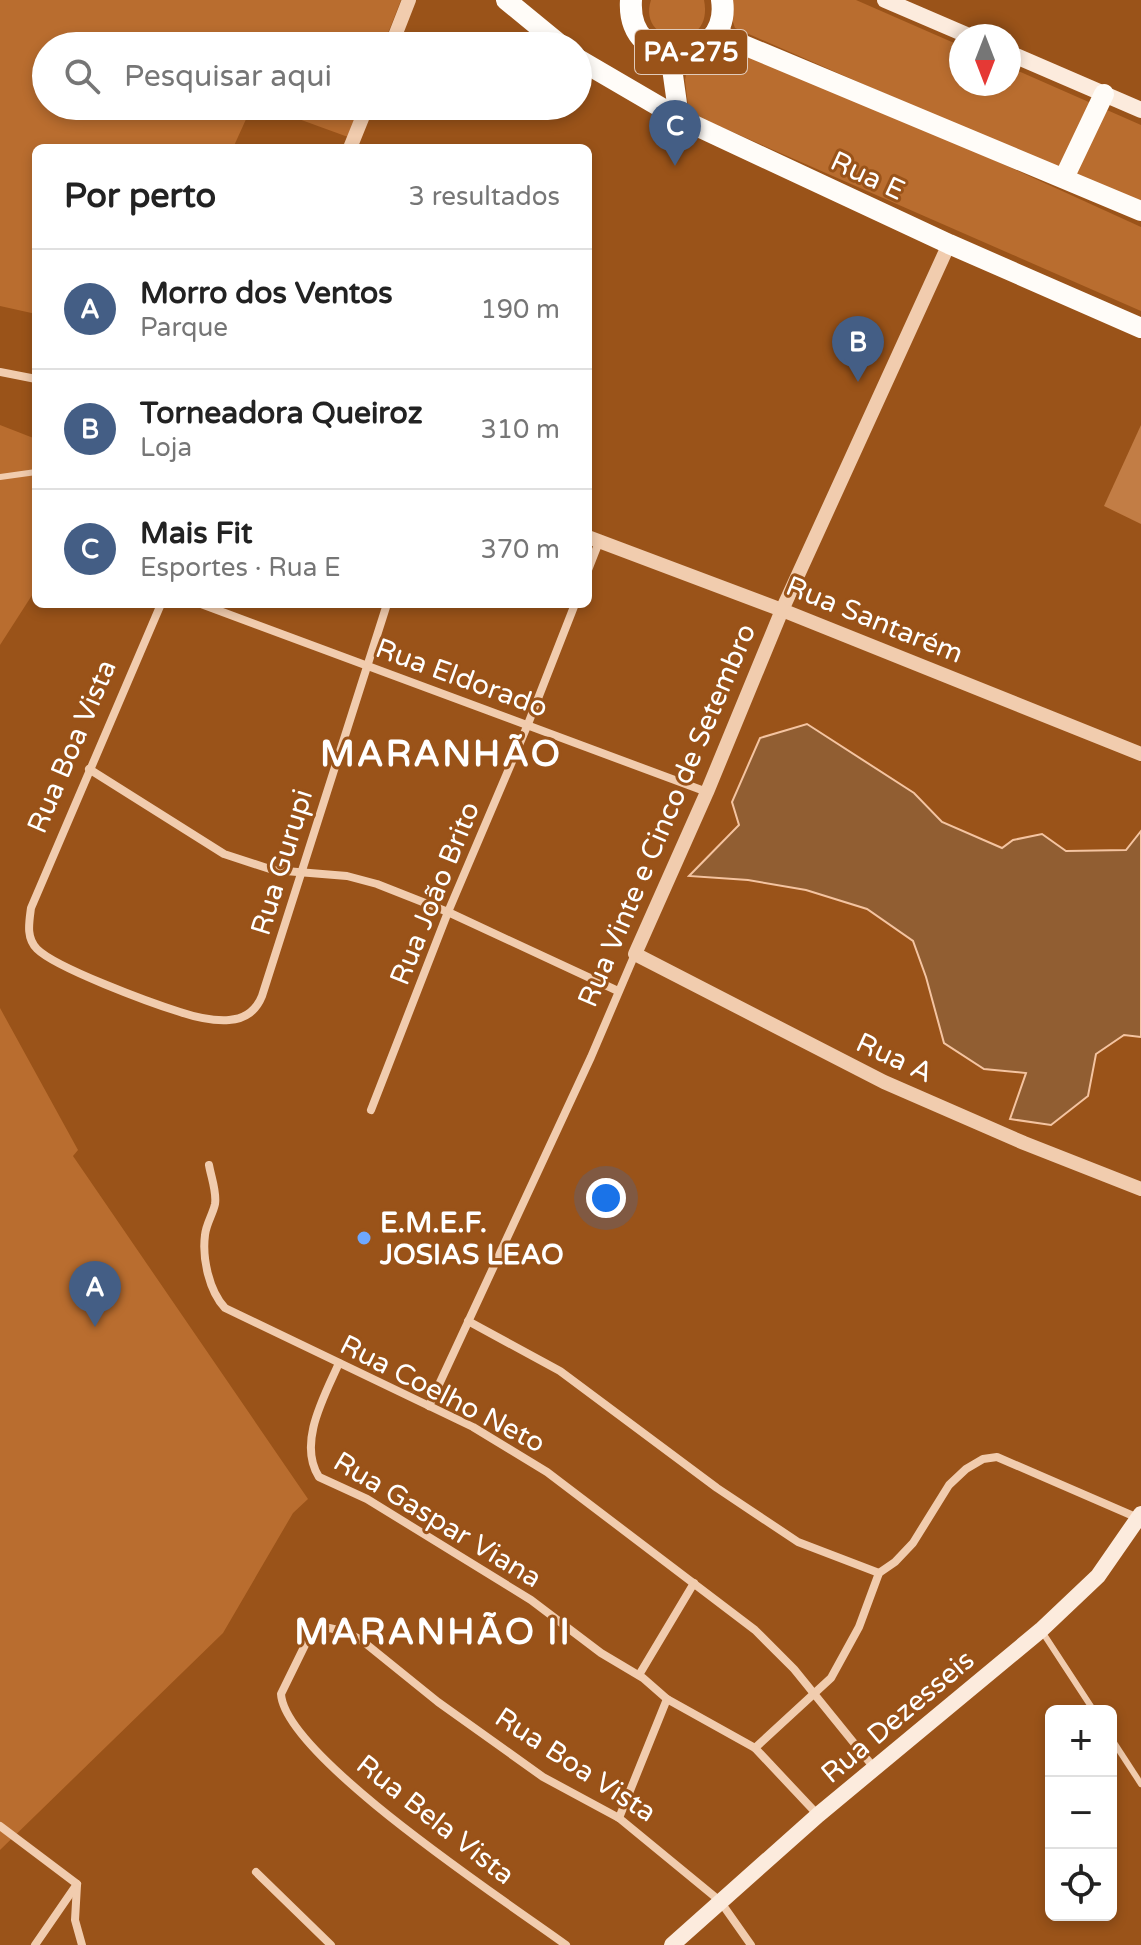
<!DOCTYPE html>
<html lang="pt">
<head>
<meta charset="utf-8">
<style>
  body { margin:0; font-family:"Varela Round",sans-serif; background:#f6f6f6; color:#222 }
  .controls { position:absolute; right:24px; bottom:24px; display:grid; overflow:hidden; border-radius:12px; box-shadow:0 4px 12px #0003 }
  .controls button { width:72px; height:72px; display:grid; place-items:center; padding:0; border:0; border-bottom:2px solid #e0e0e0; background:#fff; color:#222; font:40px sans-serif }
  .compass { position:absolute; left:949px; top:24px; width:72px; height:72px; border-radius:50%; background:#fff; box-shadow:0 4px 12px #0003; rotate:180deg }
  .you { position:absolute; left:606px; top:1198px; width:28px; height:28px; margin:-20px; border:6px solid #fff; border-radius:50%; background:#1a73e8; box-shadow:0 0 0 12px #1a73e833 }
  .badge { display:grid; place-items:center; width:52px; height:52px; border-radius:50%; background:#445e85; color:#fff; font-size:26px; font-weight:700 }
  .pin { position:absolute; translate:-50% -66px; filter:drop-shadow(0 2px 4px #0008) }
  .pin::after { content:''; position:absolute; top:42px; width:28px; height:24px; background:inherit; clip-path:polygon(0 0,100% 0,50% 100%) }
  .list { margin:0; padding:0; list-style:none }
  h2 { display:flex; justify-content:space-between; align-items:center; height:104px; margin:0; padding:0 32px; font-size:34px }
  h2 small { font-size:26px; font-weight:400; color:#767676 }
  .list li { display:grid; grid-template-columns:52px 1fr auto; gap:24px; align-items:center; box-sizing:border-box; height:120px; padding:0 32px; border-top:2px solid #e0e0e0 }
  .list b { display:block; font-size:30px; white-space:nowrap }
  .list p { margin:0; font-size:26px; white-space:nowrap; color:#767676 }
  .list em { font-size:26px; font-style:normal; color:#767676 }
  .icon { flex:none; width:44px; height:44px; fill:none; stroke:currentColor; stroke-width:2; stroke-linecap:round; stroke-linejoin:round }
  .map { position:relative; flex:none; width:1141px; height:1945px; overflow:hidden }
  .search { position:absolute; background:#fff; box-shadow:0 4px 12px #0003; left:32px; top:32px; width:560px; height:88px; display:flex; align-items:center; gap:20px; box-sizing:border-box; padding:0 28px; border-radius:44px; color:#767676; font-size:30px }
  .panel { position:absolute; background:#fff; box-shadow:0 4px 12px #0003; left:32px; top:144px; width:560px; height:464px; border-radius:12px }
  .map>svg:first-child { display:block }
  .green { fill:#b96d2f }
  .water { fill:#915e32; stroke:#f4c4a1; stroke-width:2 }
  .building { fill:#c27d45 }
  .lines { fill:none; stroke-linecap:round; stroke-linejoin:round }
  .service { stroke:#f1ccae; stroke-width:6 }
  .minor { stroke:#f1ccae; stroke-width:8 }
  .tertiary { stroke:#f1ccae; stroke-width:14 }
  .secondary { stroke:#fcebdd; stroke-width:16 }
  .primary { stroke:#fffcf8; stroke-width:20 }
  .trunk { stroke:#fffefc; stroke-width:22 }
  .poi-dot { fill:#6ea8ff; stroke:#9a5319; stroke-width:3 }
  .labels { text-anchor:middle; stroke-width:6; stroke-linejoin:round; paint-order:stroke }
  .shield { fill:#9a5319; stroke:#e1cbba; stroke-width:2 }
  .shield-label { font-size:26px; font-weight:bold; fill:#fff }
  .street-label { font-size:28px; fill:#fff; stroke:#9a5319 }
  .poi-label { font-size:28px; font-weight:bold; fill:#fff; stroke:#9a5319; text-anchor:start }
  .district-label { font-size:36px; font-weight:bold; letter-spacing:2px; fill:#fff; stroke:#9a5319 }
</style>
</head>
<body>
<div class="map">
<svg width="1141" height="1945" viewBox="0 0 1141 1945">
  <rect width="100%" height="100%" fill="#9a5319"/>
  <g class="green">
    <polygon points="0,0 401,0 383,46 46,46 46,106 252,106 233,148 36,148 36,314 0,306"/>
    <path d="M651,0H704C715,54 636,46 651,0Z"/>
    <polygon points="725,0 856,0 961,46 961,84 1009,84 1009,67 1141,125 1141,206 735,28"/>
    <polygon points="715,33 1141,227 1141,311 689,113 685,80 690,52"/>
    <polygon points="263,106 360,106 348,137"/>
    <polygon points="0,425 36,439 36,589 0,645"/>
    <polygon points="0,1008 78,1150 73,1156 308,1499 293,1513 223,1633 0,1850"/>
  </g>
  <polygon class="water" points="807,724 914,793 942,822 1002,848 1013,840 1042,834 1066,851 1126,850 1141,831 1141,1037 1124,1035 1096,1054 1088,1096 1051,1125 1010,1119 1026,1073 984,1069 944,1043 926,977 913,941 867,909 806,890 748,880 689,876 739,825 732,802 760,738"/>
  <polygon class="building" points="1141,425 1141,524 1104,506"/>
  <g class="lines">
    <g class="service">
      <polyline points="0,477 36,472"/>
      <polyline points="1043,1633 1094,1711"/>
      <polyline points="1111,1738 1141,1784"/>
    </g>
    <g class="minor">
      <polyline points="0,372 36,379"/>
      <polyline points="588,570 599,542"/>
      <path d="M161,604L31,908C29,923 26,938 37,949C56,968 151,1003 180,1012C195,1017 214,1021 229,1020C245,1019 256,1011 262,996L387,604"/>
      <polyline points="201,604 707,792"/>
      <polyline points="89,769 224,854 273,870 347,876 377,884 448,912 618,991"/>
      <polyline points="371,1110 448,912 528,724 575,604"/>
      <path d="M209,1165C211,1177 217,1192 215,1204C213,1214 206,1224 205,1235C202,1258 209,1291 225,1308L473,1427L547,1472L755,1630L794,1669L875,1769"/>
      <polyline points="468,1321 560,1371 717,1488 798,1542 879,1573"/>
      <path d="M339,1363C325,1395 297,1443 319,1477L367,1499L531,1600L601,1653L643,1678L667,1699L755,1748L818,1815"/>
      <polyline points="429,1406 591,1057 635,954"/>
      <polyline points="639,1675 694,1583"/>
      <polyline points="755,1748 831,1678 859,1627 879,1573 895,1562 913,1543 949,1485 966,1469 983,1459 997,1457 1138,1518"/>
      <polyline points="619,1818 667,1699"/>
      <polyline points="0,1826 77,1884"/>
      <polyline points="256,1872 331,1945"/>
      <polyline points="77,1885 75,1920 82,1945"/>
      <polyline points="35,1945 77,1884"/>
      <path d="M566,1945C510,1904 285,1757 281,1694L306,1643L316,1632L329,1628L343,1631L360,1639L438,1702L543,1777L619,1818L720,1901L751,1945"/>
    </g>
    <g class="tertiary">
      <polyline points="391,46 409,0"/>
      <polyline points="350,148 367,106"/>
      <polyline points="949,244 782,610 707,792 635,954 884,1082 1024,1143 1141,1189"/>
      <polyline points="588,537 782,610 1141,754"/>
    </g>
    <g class="secondary">
      <polyline points="885,0 969,36"/>
      <polyline points="1009,53 1141,110"/>
      <polyline points="672,1945 818,1815 1041,1630 1098,1576 1141,1514"/>
    </g>
    <g class="primary">
      <polyline points="506,0 562,46"/>
      <polyline points="715,33 1141,211"/>
      <polyline points="670,54 679,118"/>
      <polyline points="578,59 679,118 949,244 1141,328"/>
      <polyline points="1064,178 1104,94"/>
    </g>
    <path class="trunk" d="M631,0C626,74 732,67 722,0"/>
  </g>
  <circle class="poi-dot" cx="364" cy="1238" r="8"/>
  <g class="labels">
    <rect class="shield" x="635" y="30" width="112" height="44" rx="6"/>
    <g class="shield-label">
      <text x="691" y="61">PA-275</text>
    </g>
    <g class="street-label">
      <text transform="translate(868 175) rotate(25)" y="10">Rua E</text>
      <text transform="translate(875 619) rotate(22)" y="10">Rua Santarém</text>
      <text transform="translate(462 677) rotate(20)" y="10">Rua Eldorado</text>
      <text transform="translate(71 746) rotate(-67)" y="10">Rua Boa Vista</text>
      <text transform="translate(666 815) rotate(-67)" y="10">Rua Vinte e Cinco de Setembro</text>
      <text transform="translate(281 862) rotate(-73)" y="10">Rua Gurupi</text>
      <text transform="translate(434 893) rotate(-68)" y="10">Rua João Brito</text>
      <text transform="translate(895 1057) rotate(25)" y="10">Rua A</text>
      <text transform="translate(443 1393) rotate(27)" y="10">Rua Coelho Neto</text>
      <text transform="translate(438 1519) rotate(31)" y="10">Rua Gaspar Viana</text>
      <text transform="translate(897 1716) rotate(-40)" y="10">Rua Dezesseis</text>
      <text transform="translate(576 1764) rotate(33)" y="10">Rua Boa Vista</text>
      <text transform="translate(436 1819) rotate(38)" y="10">Rua Bela Vista</text>
    </g>
    <g class="poi-label">
      <text x="380" y="1232">E.M.E.F.<tspan x="380" dy="32">JOSIAS LEAO</tspan></text>
    </g>
    <g class="district-label">
      <text x="441" y="766">MARANHÃO</text>
      <text x="433" y="1644">MARANHÃO II</text>
    </g>
  </g>
</svg>
<div class="controls">
<button>+</button>
<button>−</button>
<button><svg class="icon" aria-label="locate" viewBox="0 0 24 24"><circle cx="12" cy="12" r="6"/><path d="M12 2v4M12 18v4M2 12h4M18 12h4"/></svg></button>
</div>
<svg class="compass" viewBox="-18 -18 36 36"><path d="M0-13l5 13h-10z" fill="#e53935"/><path d="M0 13l5-13h-10z" fill="#767676"/></svg>
<div class="you"></div>
<div class="pin badge" style="left:95px;top:1327px">A</div>
<div class="pin badge" style="left:858px;top:382px">B</div>
<div class="pin badge" style="left:675px;top:166px">C</div>
<div class="search"><svg class="icon" aria-label="search" viewBox="0 0 24 24"><circle cx="10" cy="10" r="6"/><path d="M15 15l6 6"/></svg>Pesquisar aqui</div>
<section class="panel">
<h2>Por perto<small>3 resultados</small></h2>
<ul class="list">
<li><span class="badge">A</span><div><b>Morro dos Ventos</b><p>Parque</p></div><em>190 m</em></li>
<li><span class="badge">B</span><div><b>Torneadora Queiroz</b><p>Loja</p></div><em>310 m</em></li>
<li><span class="badge">C</span><div><b>Mais Fit</b><p>Esportes · Rua E</p></div><em>370 m</em></li>
</ul>
</section>
</div>
</body>
</html>
